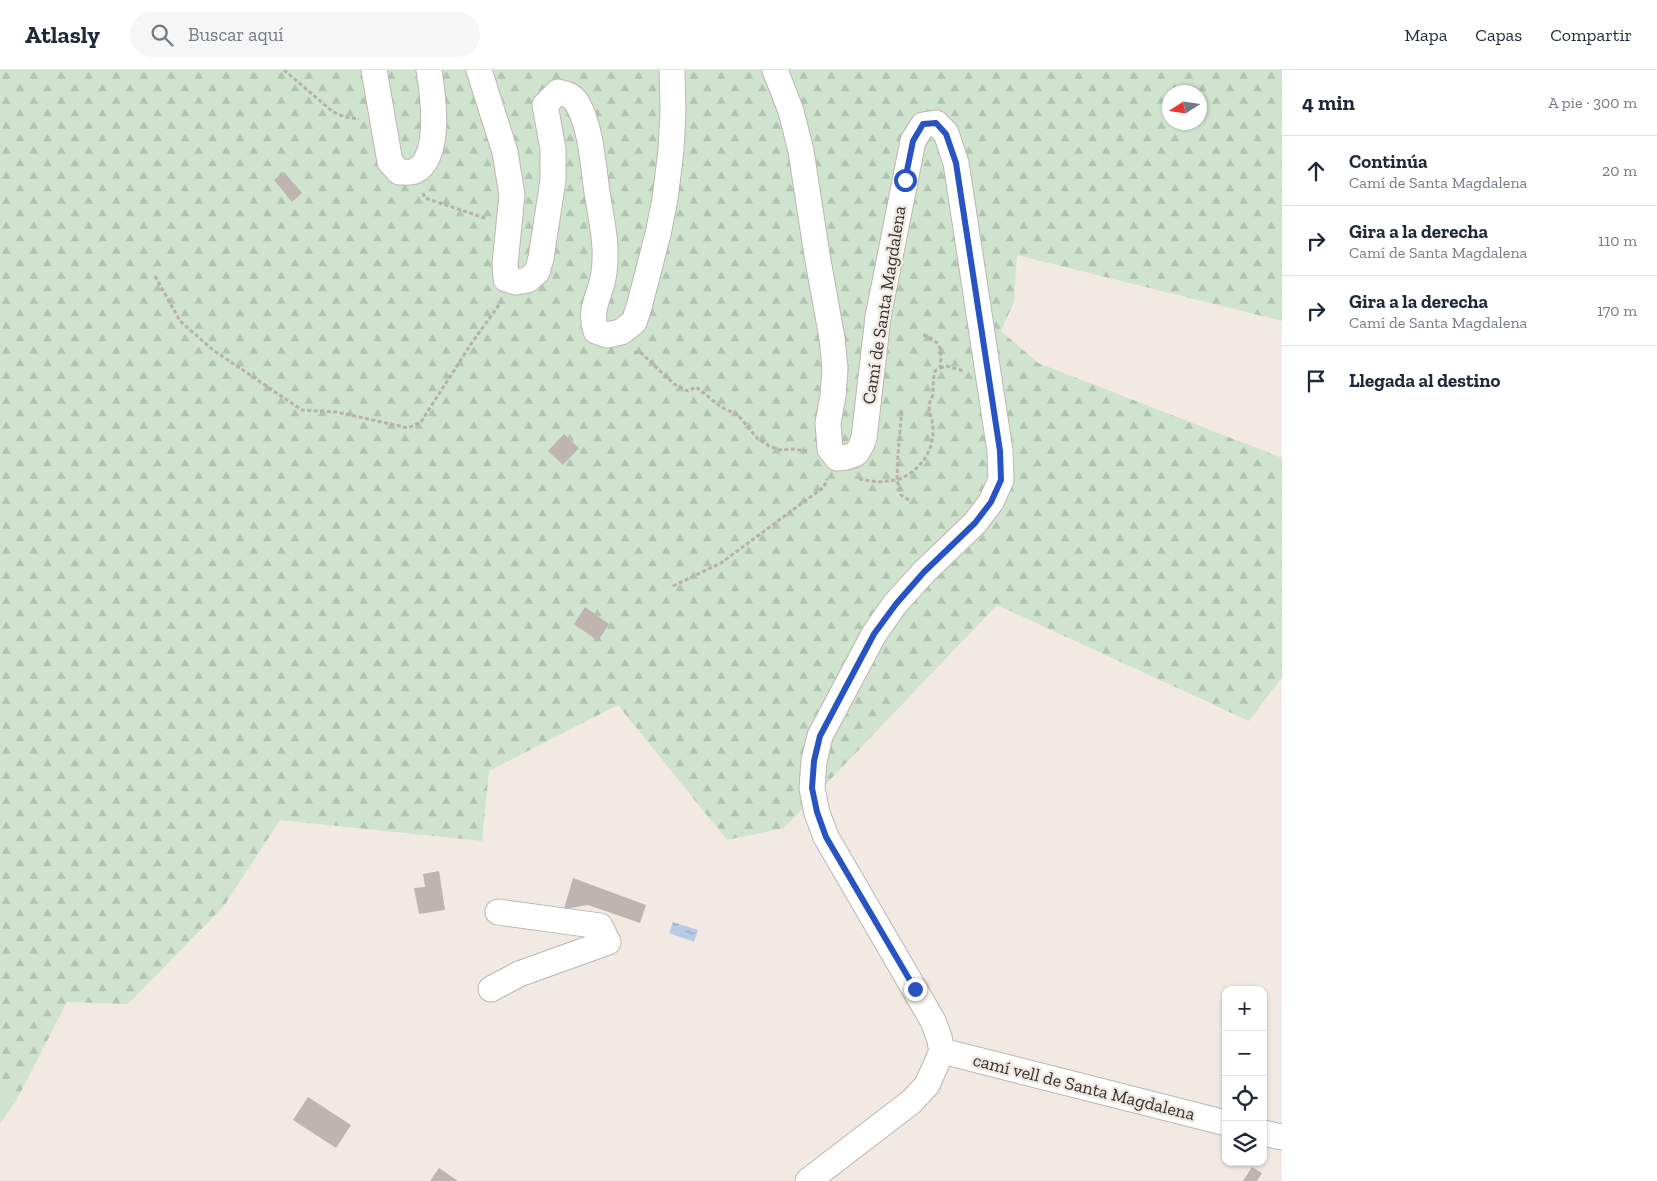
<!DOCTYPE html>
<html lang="es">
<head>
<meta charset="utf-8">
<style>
  body { margin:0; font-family:"Zilla Slab",serif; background:#f6f6f7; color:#1f2937 }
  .controls { position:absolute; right:15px; bottom:15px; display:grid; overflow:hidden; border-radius:10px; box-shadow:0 1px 4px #0004 }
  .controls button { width:45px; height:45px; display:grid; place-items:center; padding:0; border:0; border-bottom:1px solid #e0e1e3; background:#fff; color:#1f2937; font:25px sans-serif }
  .compass { position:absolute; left:1162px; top:15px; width:45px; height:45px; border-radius:50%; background:#fff; box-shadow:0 1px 4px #0004; rotate:258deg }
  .stop { position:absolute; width:15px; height:15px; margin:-11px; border:4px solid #2853c2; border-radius:50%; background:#fff }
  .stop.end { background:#2853c2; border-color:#fff; box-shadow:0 1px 5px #0008 }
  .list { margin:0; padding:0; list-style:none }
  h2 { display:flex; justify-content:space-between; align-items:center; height:65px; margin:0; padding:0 20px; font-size:21px }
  h2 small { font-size:16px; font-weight:400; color:#747a83 }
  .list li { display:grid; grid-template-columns:32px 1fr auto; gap:15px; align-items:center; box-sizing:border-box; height:70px; padding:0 20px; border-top:1px solid #e0e1e3 }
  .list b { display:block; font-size:19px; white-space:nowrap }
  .list p { margin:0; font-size:16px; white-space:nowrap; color:#747a83 }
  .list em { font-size:16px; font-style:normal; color:#747a83 }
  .icon { flex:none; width:28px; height:28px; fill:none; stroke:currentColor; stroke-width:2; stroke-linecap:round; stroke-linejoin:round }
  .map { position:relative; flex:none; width:1282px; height:1111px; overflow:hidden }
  header { display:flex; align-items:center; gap:30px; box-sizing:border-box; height:70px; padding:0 25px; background:#fff; border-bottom:1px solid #e0e1e3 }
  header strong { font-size:24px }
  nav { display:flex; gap:28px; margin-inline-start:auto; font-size:18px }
  .search { width:350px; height:45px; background:#f6f6f7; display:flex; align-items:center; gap:12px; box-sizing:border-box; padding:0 18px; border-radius:28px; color:#747a83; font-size:19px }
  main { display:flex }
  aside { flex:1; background:#fff }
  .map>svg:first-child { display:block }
  .green { fill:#cfe3cf }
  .forest { fill:url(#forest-firs); fill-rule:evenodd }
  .water { fill:url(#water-ripples) }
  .building { fill:#beb5b0 }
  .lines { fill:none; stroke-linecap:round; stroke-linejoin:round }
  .minor-casing { stroke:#bdb5b0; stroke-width:27 }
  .path { stroke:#b7b0ab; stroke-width:3; stroke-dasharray:4 2.5; stroke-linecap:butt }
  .minor { stroke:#fff; stroke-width:25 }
  .route { stroke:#2853c2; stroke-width:6 }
  .labels { text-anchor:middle; stroke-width:5; stroke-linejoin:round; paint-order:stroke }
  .street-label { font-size:18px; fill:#353230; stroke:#f2e9e3 }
</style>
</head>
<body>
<header>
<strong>Atlasly</strong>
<div class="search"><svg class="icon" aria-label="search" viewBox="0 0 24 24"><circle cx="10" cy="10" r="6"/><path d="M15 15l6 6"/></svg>Buscar aquí</div>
<nav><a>Mapa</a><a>Capas</a><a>Compartir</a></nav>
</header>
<main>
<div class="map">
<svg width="1282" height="1111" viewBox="0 0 1282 1111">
  <defs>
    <pattern id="forest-firs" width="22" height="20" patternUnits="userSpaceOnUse" patternTransform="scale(1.25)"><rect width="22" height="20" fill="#cfe3cf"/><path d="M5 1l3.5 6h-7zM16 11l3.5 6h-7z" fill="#b2c3b2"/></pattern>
    <pattern id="water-ripples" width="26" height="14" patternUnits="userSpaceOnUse" patternTransform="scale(1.25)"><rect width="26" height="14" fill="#b8cce5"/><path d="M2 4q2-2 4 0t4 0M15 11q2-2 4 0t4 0" fill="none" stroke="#96a6ba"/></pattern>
  </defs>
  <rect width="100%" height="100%" fill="#f2e9e3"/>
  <polygon class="green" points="0,1021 16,1031 0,1054"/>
  <path class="forest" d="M0,0H1282V251L1017,185L1014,232L1001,261L1038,293L1282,388V607L1249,651L997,535L784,758L727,770L618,635L489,701L482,771L280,750L224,836L128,934L67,932L16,1031L0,1021ZM1170,22H1200V52H1170Z"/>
  <polygon class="water" points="673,852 698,860 694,872 669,863"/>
  <g class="building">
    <polygon points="284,102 302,123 292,132 274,110"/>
    <polygon points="564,364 579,378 563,395 548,381"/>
    <polygon points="585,537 609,554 598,571 574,554"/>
    <polygon points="439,801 445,840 419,844 414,818 425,817 423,804"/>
    <polygon points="573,808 646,835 640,853 588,835 564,839"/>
    <polygon points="308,1027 351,1055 336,1078 293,1050"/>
    <polygon points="1252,1097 1262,1103 1257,1111 1243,1111"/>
    <polygon points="439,1098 458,1111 430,1111"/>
  </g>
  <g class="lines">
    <g class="minor-casing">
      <g id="minor">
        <path d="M374,0L390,92L399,102C404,102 410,103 415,101C442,87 433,25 429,0"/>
        <path d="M479,0L505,82L512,125L505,194L506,209L516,212L528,210L537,202L541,188L553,110V79L545,35L558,22C567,24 572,25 577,33C591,56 593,95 597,122C601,148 608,176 604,202C602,224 588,237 596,261L607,265L621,262L634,252L639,237L658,164L665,129L671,80L673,41L672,0"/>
        <path d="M775,0L791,41L801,81L817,185L832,268L835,298L833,326L828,353L830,379L837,388C855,387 858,385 864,368L878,247L913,71L923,55L936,53L946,63L956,93L1000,381L1001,410L991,432L975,453L924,502L895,534L874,564L820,666L814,691L812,718L817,743L826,767L933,951L939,967L942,981"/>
        <polyline points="491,919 519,904 608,872 600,856 498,842"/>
        <polyline points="942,981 1226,1053"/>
        <polyline points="1263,1063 1282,1067"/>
        <polyline points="808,1111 911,1032 927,1015 942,981"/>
      </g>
    </g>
    <g class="path">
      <polyline points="284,0 333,42 345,47 359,49"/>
      <polyline points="423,123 425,128 485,148"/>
      <polyline points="155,206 180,251 213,280 302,340 337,342 408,358 421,352 471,274 501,232"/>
      <polyline points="634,283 640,282 674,314 688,321 696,317 721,337 738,345 757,368 769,376 780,380 793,379 807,381"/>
      <polyline points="940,298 946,296 964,301"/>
      <polyline points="859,409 878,412 897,410 898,383 902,338"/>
      <path d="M909,430L901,425L897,410C921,401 935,380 933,355C932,349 929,342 929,336C929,332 932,328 933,324C933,316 933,309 935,301L940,298C942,277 942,273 922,264"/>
      <polyline points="673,516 721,493 824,417 827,409"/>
    </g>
    <use href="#minor" class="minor"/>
  </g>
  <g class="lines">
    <polyline class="route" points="905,110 913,71 923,54 936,53 946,64 956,93 1000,381 1001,410 991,432 975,453 924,502 896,534 874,564 820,666 814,691 812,718 817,742 826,767 915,919"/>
  </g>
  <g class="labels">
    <g class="street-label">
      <text transform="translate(884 235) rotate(-81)" y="6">Camí de Santa Magdalena</text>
      <text transform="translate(1084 1017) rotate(14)" y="6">camí vell de Santa Magdalena</text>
    </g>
  </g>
</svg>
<div class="controls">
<button>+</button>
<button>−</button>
<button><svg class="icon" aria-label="locate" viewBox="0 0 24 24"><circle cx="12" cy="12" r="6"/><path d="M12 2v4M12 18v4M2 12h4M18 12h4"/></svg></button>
<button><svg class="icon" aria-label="layers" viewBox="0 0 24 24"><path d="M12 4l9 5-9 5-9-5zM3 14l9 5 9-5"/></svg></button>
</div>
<svg class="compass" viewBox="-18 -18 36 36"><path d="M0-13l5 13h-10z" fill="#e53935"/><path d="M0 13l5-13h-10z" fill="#747a83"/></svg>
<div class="stop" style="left:905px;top:110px"></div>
<div class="stop end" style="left:915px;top:919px"></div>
</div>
<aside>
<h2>4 min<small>A pie · 300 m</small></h2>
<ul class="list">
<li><svg class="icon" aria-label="ahead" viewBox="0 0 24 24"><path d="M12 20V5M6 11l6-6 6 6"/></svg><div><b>Continúa</b><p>Camí de Santa Magdalena</p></div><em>20 m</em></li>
<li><svg class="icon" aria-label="right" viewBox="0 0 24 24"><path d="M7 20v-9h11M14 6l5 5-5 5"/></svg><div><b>Gira a la derecha</b><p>Camí de Santa Magdalena</p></div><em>110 m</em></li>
<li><svg class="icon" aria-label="right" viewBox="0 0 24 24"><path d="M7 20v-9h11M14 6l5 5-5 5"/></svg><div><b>Gira a la derecha</b><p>Camí de Santa Magdalena</p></div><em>170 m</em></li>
<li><svg class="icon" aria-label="arrive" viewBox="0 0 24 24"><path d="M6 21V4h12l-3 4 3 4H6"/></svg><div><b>Llegada al destino</b></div></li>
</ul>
</aside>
</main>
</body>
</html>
